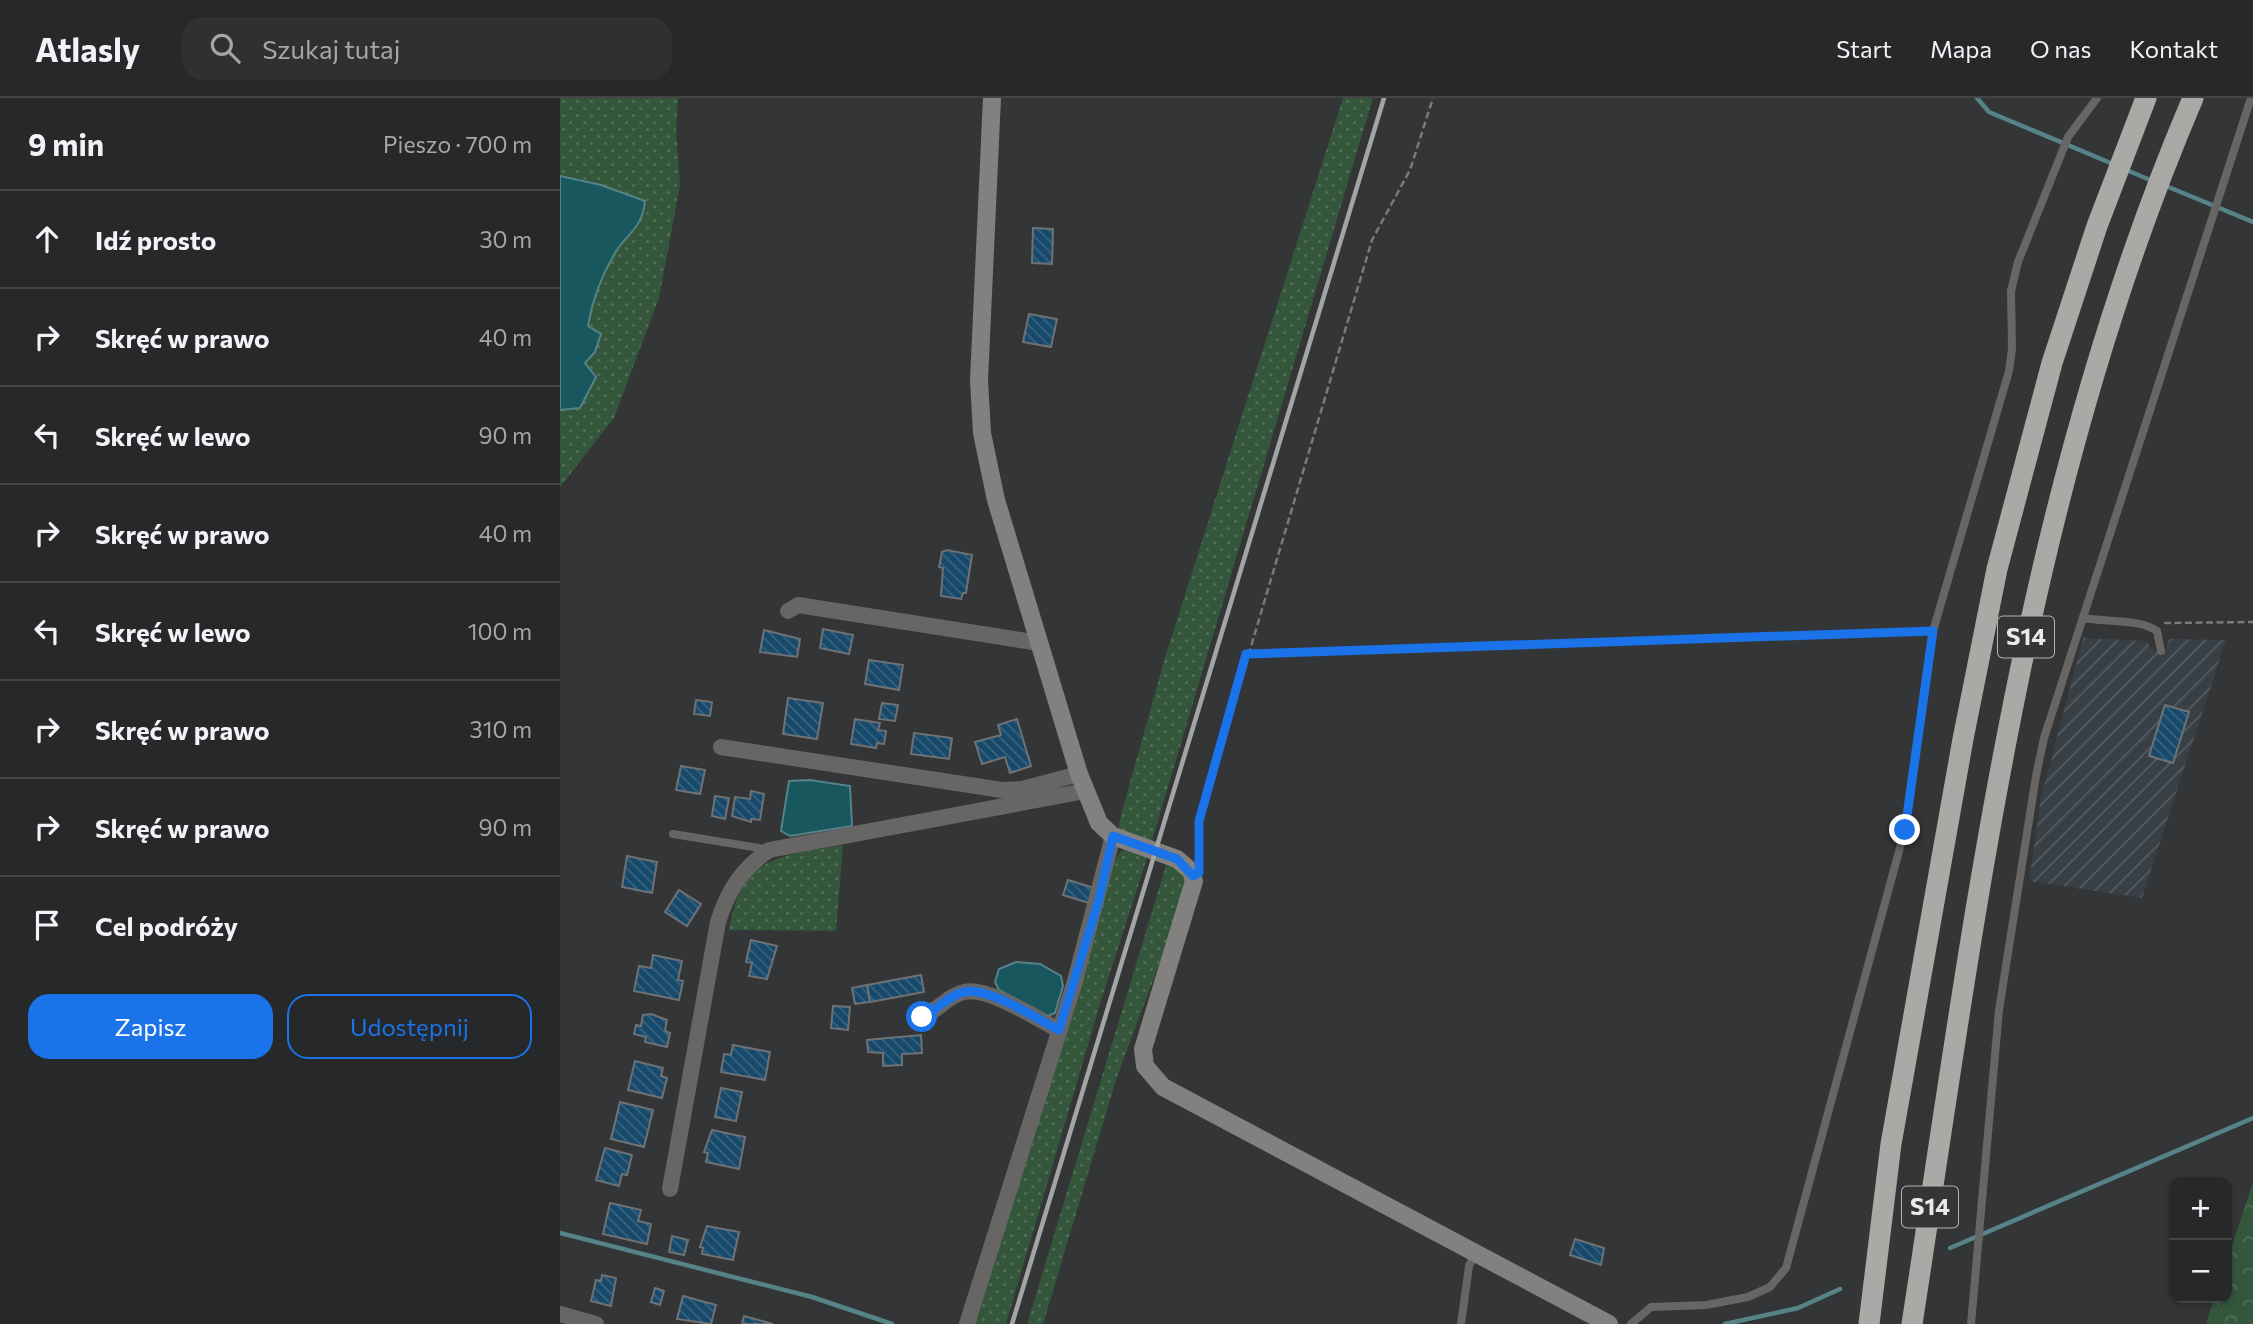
<!DOCTYPE html>
<html lang="pl">
<head>
<meta charset="utf-8">
<style>
  body { margin:0; font-family:Commissioner,sans-serif; background:#2e3031; color:#f1f3f6 }
  .controls { position:absolute; right:21px; bottom:21px; display:grid; overflow:hidden; border-radius:14px; box-shadow:0 2px 5px #0004 }
  .controls button { width:63px; height:63px; display:grid; place-items:center; padding:0; border:0; border-bottom:2px solid #424446; background:#262829; color:#f1f3f6; font:35px sans-serif }
  .stop { position:absolute; width:21px; height:21px; margin:-16px; border:5px solid #1a73e8; border-radius:50%; background:#fff }
  .stop.end { background:#1a73e8; border-color:#fff; box-shadow:0 2px 7px #0008 }
  .list { margin:0; padding:0; list-style:none }
  h2 { display:flex; justify-content:space-between; align-items:center; height:91px; margin:0; padding:0 28px; font-size:30px }
  h2 small { font-size:23px; font-weight:400; color:#a4a6a8 }
  .list li { display:grid; grid-template-columns:46px 1fr auto; gap:21px; align-items:center; box-sizing:border-box; height:98px; padding:0 28px; border-top:2px solid #424446 }
  .list b { display:block; font-size:26px; white-space:nowrap }
  .list em { font-size:23px; font-style:normal; color:#a4a6a8 }
  .actions { display:flex; gap:14px; padding:21px 28px }
  .actions a { flex:1; padding:16px 0; border:2px solid #1a73e8; border-radius:21px; text-align:center; font-size:24px; color:#1a73e8 }
  .actions .main { background:#1a73e8; color:#fff }
  .icon { flex:none; width:38px; height:38px; fill:none; stroke:currentColor; stroke-width:2; stroke-linecap:round; stroke-linejoin:round }
  .map { position:relative; flex:none; width:1693px; height:1226px; overflow:hidden }
  header { display:flex; align-items:center; gap:42px; box-sizing:border-box; height:98px; padding:0 35px; background:#262829; border-bottom:2px solid #424446 }
  header strong { font-size:33px }
  nav { display:flex; gap:38px; margin-inline-start:auto; font-size:24px }
  .search { width:490px; height:63px; background:#2e3031; display:flex; align-items:center; gap:18px; box-sizing:border-box; padding:0 24px; border-radius:21px; color:#a4a6a8; font-size:26px }
  main { display:flex }
  aside { flex:1; background:#262829 }
  .map>svg:first-child { display:block }
  .industrial { fill:url(#industrial-furrows) }
  .grass { fill:url(#grass-dots) }
  .forest { fill:url(#forest-crowns) }
  .water { fill:#18575e; stroke:#568388; stroke-width:2 }
  .lines { fill:none; stroke-linecap:round; stroke-linejoin:round }
  .stream { stroke:#568388; stroke-width:4.5 }
  .building { fill:url(#building-back-hatch); stroke:#6f7274; stroke-width:2 }
  .path { stroke:#787a7c; stroke-width:2.5; stroke-dasharray:7 3.5; stroke-linecap:butt }
  .lane { stroke:#676665; stroke-width:8 }
  .street { stroke:#676665; stroke-width:16 }
  .secondary { stroke:#83817f; stroke-width:18 }
  .highway { stroke:#aba9a6; stroke-width:21 }
  .rail { stroke:#a2a4a5; stroke-width:4.5 }
  .route { stroke:#1a73e8; stroke-width:9 }
  .labels { text-anchor:middle; stroke-width:6; stroke-linejoin:round; paint-order:stroke }
  .shield { fill:#333537; stroke:#b2b4b5; stroke-width:2 }
  .shield-label { font-size:24px; font-weight:bold; fill:#e8eaeb }
</style>
</head>
<body>
<header>
<strong>Atlasly</strong>
<div class="search"><svg class="icon" aria-label="search" viewBox="0 0 24 24"><circle cx="10" cy="10" r="6"/><path d="M15 15l6 6"/></svg>Szukaj tutaj</div>
<nav><a>Start</a><a>Mapa</a><a>O nas</a><a>Kontakt</a></nav>
</header>
<main>
<aside>
<h2>9 min<small>Pieszo · 700 m</small></h2>
<ul class="list">
<li><svg class="icon" aria-label="ahead" viewBox="0 0 24 24"><path d="M12 20V5M6 11l6-6 6 6"/></svg><div><b>Idź prosto</b></div><em>30 m</em></li>
<li><svg class="icon" aria-label="right" viewBox="0 0 24 24"><path d="M7 20v-9h11M14 6l5 5-5 5"/></svg><div><b>Skręć w prawo</b></div><em>40 m</em></li>
<li><svg class="icon" aria-label="left" viewBox="0 0 24 24"><path d="M17 20v-9H6M10 6l-5 5 5 5"/></svg><div><b>Skręć w lewo</b></div><em>90 m</em></li>
<li><svg class="icon" aria-label="right" viewBox="0 0 24 24"><path d="M7 20v-9h11M14 6l5 5-5 5"/></svg><div><b>Skręć w prawo</b></div><em>40 m</em></li>
<li><svg class="icon" aria-label="left" viewBox="0 0 24 24"><path d="M17 20v-9H6M10 6l-5 5 5 5"/></svg><div><b>Skręć w lewo</b></div><em>100 m</em></li>
<li><svg class="icon" aria-label="right" viewBox="0 0 24 24"><path d="M7 20v-9h11M14 6l5 5-5 5"/></svg><div><b>Skręć w prawo</b></div><em>310 m</em></li>
<li><svg class="icon" aria-label="right" viewBox="0 0 24 24"><path d="M7 20v-9h11M14 6l5 5-5 5"/></svg><div><b>Skręć w prawo</b></div><em>90 m</em></li>
<li><svg class="icon" aria-label="arrive" viewBox="0 0 24 24"><path d="M6 21V4h12l-3 4 3 4H6"/></svg><div><b>Cel podróży</b></div></li>
</ul>
<div class="actions"><a class="main">Zapisz</a><a>Udostępnij</a></div>
</aside>
<div class="map">
<svg width="1693" height="1226" viewBox="0 0 1693 1226">
  <defs>
    <pattern id="industrial-furrows" width="10" height="10" patternUnits="userSpaceOnUse" patternTransform="scale(1.75)"><rect width="10" height="10" fill="#384046"/><path d="M-1 1l2-2M0 10L10 0M9 11l2-2" fill="none" stroke="#555c61"/></pattern>
    <pattern id="grass-dots" width="8" height="8" patternUnits="userSpaceOnUse" patternTransform="scale(1.75)"><rect width="8" height="8" fill="#34563b"/><path d="M2 2h.1M6 6h.1" fill="none" stroke="#516e58" stroke-width="1.8" stroke-linecap="round"/></pattern>
    <pattern id="forest-crowns" width="20" height="18" patternUnits="userSpaceOnUse" patternTransform="scale(1.75)"><rect width="20" height="18" fill="#34563b"/><path d="M2 6a3 3 0 1 1 6 0M12 15a3 3 0 1 1 6 0" fill="none" stroke="#516e58"/></pattern>
    <pattern id="building-back-hatch" width="6" height="6" patternUnits="userSpaceOnUse" patternTransform="scale(1.75)"><rect width="6" height="6" fill="#17496b"/><path d="M-1 5l2 2M0 0l6 6M5-1l2 2" fill="none" stroke="#396380"/></pattern>
  </defs>
  <rect width="100%" height="100%" fill="#333537"/>
  <polygon class="industrial" points="1523,540 1588,543 1590,551 1605,554 1609,541 1666,542 1582,800 1469,783 1481,700"/>
  <g class="grass">
    <polygon points="0,0 118,0 116,30 120,87 99,200 54,320 0,389"/>
    <polygon points="783,0 813,0 592,743 558,732 562,713 606,556"/>
    <path d="M283,747L276,833L169,832C181,757 220,758 283,747Z"/>
    <polygon points="567,750 588,757 540,906 446,1226 413,1226 474,1040 553,766 560,754"/>
    <polygon points="607,764 627,778 627,792 557,979 483,1226 467,1226"/>
  </g>
  <polygon class="forest" points="1693,1084 1693,1226 1646,1226 1654,1200 1667,1200 1667,1163"/>
  <g class="water">
    <path d="M0,78L41,87L85,103C82,131 68,134 55,155C42,177 32,203 28,228L41,236L35,254L25,265L36,279L20,310L0,312Z"/>
    <polygon points="250,682 290,688 292,728 230,738 221,733 229,683"/>
    <polygon points="456,864 480,866 501,878 503,888 495,915 488,918 439,892 435,884 439,871"/>
  </g>
  <g class="lines">
    <g class="stream">
      <polyline points="1417,0 1429,14 1553,66"/>
      <polyline points="1564,71 1595,84"/>
      <polyline points="1606,88 1693,124"/>
      <polyline points="0,1135 252,1199 332,1226"/>
      <polyline points="1390,1150 1693,1020"/>
      <polyline points="1165,1226 1238,1210 1280,1191"/>
    </g>
  </g>
  <g class="building">
    <polygon points="473,130 493,131 492,166 472,165"/>
    <polygon points="469,216 497,221 491,249 463,244"/>
    <polygon points="387,452 412,457 406,495 403,495 401,501 381,498 383,470 379,469 382,454"/>
    <polygon points="263,531 293,537 289,556 260,550"/>
    <polygon points="204,532 240,541 237,559 200,554"/>
    <polygon points="309,562 343,567 339,592 305,586"/>
    <polygon points="228,600 263,605 257,641 223,636"/>
    <polygon points="136,602 152,604 150,618 134,616"/>
    <polygon points="322,605 338,607 335,623 319,621"/>
    <polygon points="1605,607 1629,614 1613,665 1589,658"/>
    <polygon points="295,621 320,625 318,632 326,633 324,646 317,645 316,650 291,646"/>
    <polygon points="457,621 471,668 450,675 445,659 422,666 415,644 441,637 438,627"/>
    <polygon points="354,635 392,640 389,661 351,656"/>
    <polygon points="121,668 145,672 140,696 116,692"/>
    <polygon points="191,693 204,696 200,722 191,721 191,724 172,718 175,699 190,701"/>
    <polygon points="155,698 169,700 165,721 152,718"/>
    <polygon points="67,758 97,764 92,795 62,789"/>
    <polygon points="508,782 534,790 529,805 503,797"/>
    <polygon points="119,792 141,806 127,828 105,814"/>
    <polygon points="191,842 217,848 207,881 189,878 192,865 186,864"/>
    <polygon points="93,857 122,863 118,882 123,883 119,902 74,893 79,868 91,870"/>
    <polygon points="361,877 364,894 310,904 307,887"/>
    <polygon points="307,887 310,904 295,906 292,890"/>
    <polygon points="273,908 290,909 288,932 271,930"/>
    <polygon points="91,916 107,922 105,933 110,935 107,949 85,944 86,939 74,936 76,927 81,928 83,917"/>
    <polygon points="361,937 362,955 342,956 342,967 323,968 323,955 308,954 307,942"/>
    <polygon points="173,947 210,954 205,982 161,974 164,956 171,957"/>
    <polygon points="75,963 103,970 101,978 107,980 102,1000 68,992"/>
    <polygon points="161,990 182,994 176,1023 155,1019"/>
    <polygon points="60,1004 93,1012 84,1049 51,1041"/>
    <polygon points="152,1032 185,1039 179,1071 146,1064 148,1055 144,1054"/>
    <polygon points="45,1050 72,1057 67,1077 62,1076 59,1088 36,1082"/>
    <polygon points="50,1105 81,1112 78,1123 91,1126 87,1146 43,1136"/>
    <polygon points="147,1128 179,1134 173,1162 142,1156 143,1150 140,1149"/>
    <polygon points="112,1138 128,1142 124,1157 109,1154"/>
    <polygon points="1015,1141 1044,1150 1041,1167 1010,1157"/>
    <polygon points="42,1177 56,1180 51,1208 31,1203 36,1182 41,1183"/>
    <polygon points="95,1190 104,1193 100,1207 91,1204"/>
    <polygon points="123,1198 156,1207 151,1226 117,1221"/>
    <polygon points="184,1218 213,1226 182,1226"/>
  </g>
  <g class="lines">
    <g class="path">
      <polyline points="1604,525 1693,524"/>
      <polyline points="686,556 1361,533"/>
      <polyline points="640,760 639,723 812,142 850,72 873,0"/>
    </g>
    <g class="lane">
      <path d="M1523,520C1545,524 1581,521 1597,533L1601,553"/>
      <polyline points="113,736 206,751"/>
      <polyline points="901,1226 909,1168 915,1155"/>
      <polyline points="1071,1226 1091,1209 1146,1207 1188,1199 1210,1189 1226,1170 1345,731 1373,533 1449,273 1452,251 1451,193 1458,164 1508,39 1537,0"/>
      <polyline points="1411,1226 1439,912 1476,678 1484,640 1691,0"/>
    </g>
    <g class="street">
      <polyline points="228,513 238,507 479,545"/>
      <polyline points="161,649 442,692 462,691 519,676"/>
      <path d="M362,919C377,913 389,897 404,894C428,888 477,921 499,932"/>
      <path d="M110,1091L158,824C168,792 182,771 209,752L525,693"/>
      <polyline points="0,1216 36,1226"/>
      <polyline points="407,1226 515,883 553,738"/>
    </g>
    <polyline class="secondary" points="432,0 419,282 422,335 436,402 519,676 539,725 553,738 617,761 631,773 634,783 583,951 585,968 603,989 1049,1226"/>
    <g class="highway">
      <polyline points="1309,1226 1331,1046 1403,641 1437,471 1492,265 1537,128 1586,0"/>
      <path d="M1352,1226C1416,811 1466,390 1633,0"/>
    </g>
    <polyline class="rail" points="452,1226 824,0"/>
  </g>
  <g class="lines">
    <path class="route" d="M362,919C377,912 389,897 404,894C428,888 477,921 499,932L538,805L553,738L617,761L633,778L639,775V723L686,556L1373,533L1345,732"/>
  </g>
  <g class="labels">
    <g class="shield">
      <rect x="1438" y="518.5" width="56" height="41" rx="5"/>
      <rect x="1342" y="1088.5" width="56" height="41" rx="5"/>
    </g>
    <g class="shield-label">
      <text x="1466" y="547">S14</text>
      <text x="1370" y="1117">S14</text>
    </g>
  </g>
</svg>
<div class="controls">
<button>+</button>
<button>−</button>
</div>
<div class="stop" style="left:362px;top:919px"></div>
<div class="stop end" style="left:1345px;top:732px"></div>
</div>
</main>
</body>
</html>
